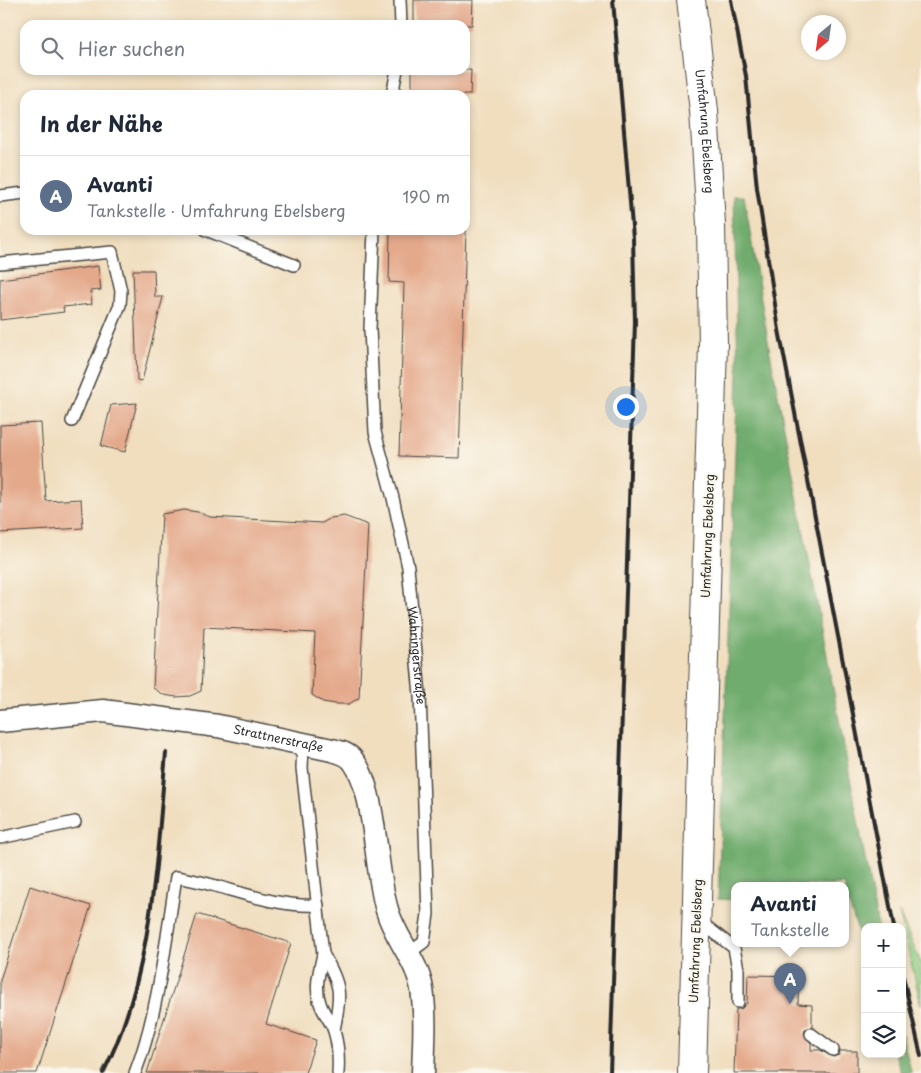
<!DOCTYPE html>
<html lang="de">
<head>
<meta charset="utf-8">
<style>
  body { margin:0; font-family:"Playpen Sans",sans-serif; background:#f2f2f3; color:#1f2937 }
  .controls { position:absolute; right:15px; bottom:15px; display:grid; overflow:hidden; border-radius:10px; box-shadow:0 2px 8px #0003 }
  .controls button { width:45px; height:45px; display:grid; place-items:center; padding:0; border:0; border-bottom:1px solid #e0e1e3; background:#fff; color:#1f2937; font:25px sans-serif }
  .compass { position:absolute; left:801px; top:15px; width:45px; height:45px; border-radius:50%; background:#fff; box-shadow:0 2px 8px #0003; rotate:209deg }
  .you { position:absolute; left:625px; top:406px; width:18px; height:18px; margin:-12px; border:4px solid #fff; border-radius:50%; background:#1a73e8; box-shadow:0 0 0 8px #1a73e833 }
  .badge { display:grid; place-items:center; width:32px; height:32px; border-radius:50%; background:#d1495b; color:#fff; font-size:16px; font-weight:700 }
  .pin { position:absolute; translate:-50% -41px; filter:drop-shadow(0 1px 2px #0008) }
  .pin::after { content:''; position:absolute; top:26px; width:18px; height:15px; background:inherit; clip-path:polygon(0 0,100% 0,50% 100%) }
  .popup { position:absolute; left:731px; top:882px; width:118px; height:65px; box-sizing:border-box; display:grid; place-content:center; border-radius:10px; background:#fff; filter:drop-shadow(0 1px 4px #0005); font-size:16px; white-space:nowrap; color:#747a83 }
  .popup b { font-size:19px; color:#1f2937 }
  .popup::after { content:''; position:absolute; left:50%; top:100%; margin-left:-10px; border:10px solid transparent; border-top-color:#fff }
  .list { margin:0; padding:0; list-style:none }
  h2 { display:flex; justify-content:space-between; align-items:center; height:65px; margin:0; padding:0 20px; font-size:21px }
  h2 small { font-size:16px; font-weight:400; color:#747a83 }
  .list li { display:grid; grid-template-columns:32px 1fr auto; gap:15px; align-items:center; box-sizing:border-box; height:80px; padding:0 20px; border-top:1px solid #e0e1e3 }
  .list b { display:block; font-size:19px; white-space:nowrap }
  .list p { margin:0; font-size:16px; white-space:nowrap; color:#747a83 }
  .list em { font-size:16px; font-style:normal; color:#747a83 }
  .icon { flex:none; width:28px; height:28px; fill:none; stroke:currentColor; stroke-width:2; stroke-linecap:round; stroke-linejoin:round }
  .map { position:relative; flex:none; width:921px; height:1073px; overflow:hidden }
  .search { position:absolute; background:#fff; box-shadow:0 2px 8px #0003; left:20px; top:20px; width:450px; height:55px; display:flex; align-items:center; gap:12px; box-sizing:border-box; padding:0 18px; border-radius:15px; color:#747a83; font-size:19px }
  .panel { position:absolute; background:#fff; box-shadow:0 2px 8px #0003; left:20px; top:90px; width:450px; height:145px; border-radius:15px }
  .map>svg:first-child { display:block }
  .green { fill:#8bc87e; stroke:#5b7a54 }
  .forest { fill:#70ac6d; stroke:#4e6c4c }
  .building { fill:#e4a98b }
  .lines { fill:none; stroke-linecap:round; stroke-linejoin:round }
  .lane-casing { stroke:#494641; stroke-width:14 }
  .street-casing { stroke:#494641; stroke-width:25 }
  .primary-casing { stroke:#494641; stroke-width:30 }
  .lane { stroke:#fff; stroke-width:11 }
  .street { stroke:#fff; stroke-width:22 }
  .primary { stroke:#fff; stroke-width:28 }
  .rail { stroke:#2b2b2b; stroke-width:4 }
  .labels { text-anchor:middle; stroke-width:4; stroke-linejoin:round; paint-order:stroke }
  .street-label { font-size:12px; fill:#2b2b2b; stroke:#fbf7ec }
</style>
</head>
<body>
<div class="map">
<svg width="921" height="1073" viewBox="0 0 921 1073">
  <rect width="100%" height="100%" fill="#fbf7ec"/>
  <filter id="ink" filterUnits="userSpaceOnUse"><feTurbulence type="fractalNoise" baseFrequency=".02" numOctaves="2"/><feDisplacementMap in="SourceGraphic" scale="10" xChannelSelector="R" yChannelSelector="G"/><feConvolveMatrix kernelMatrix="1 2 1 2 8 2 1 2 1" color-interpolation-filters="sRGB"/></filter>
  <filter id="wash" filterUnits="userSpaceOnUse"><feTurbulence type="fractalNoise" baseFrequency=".0096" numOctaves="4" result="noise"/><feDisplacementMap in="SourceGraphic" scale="20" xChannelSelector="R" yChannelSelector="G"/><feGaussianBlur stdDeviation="1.12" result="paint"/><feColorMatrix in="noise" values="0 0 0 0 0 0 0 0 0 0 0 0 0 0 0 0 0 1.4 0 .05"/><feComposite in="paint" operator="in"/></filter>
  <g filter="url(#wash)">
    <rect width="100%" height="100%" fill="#f0debf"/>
    <polygon class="green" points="899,912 921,963 921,1005"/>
    <g class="forest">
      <polygon points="734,196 744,196 769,347 878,927 865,927 865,954 849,904 845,904 845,885 735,885 735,900 718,899 738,374"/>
      <polygon points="902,1034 911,1071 911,1073 901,1073 895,1054 902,1054"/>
    </g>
    <g id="blocks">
      <g class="building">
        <polygon points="414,0 473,0 472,25 414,25"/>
        <polygon points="412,70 471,70 470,95 412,95"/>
        <polygon points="390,230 466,230 459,458 399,456 404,283 389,282"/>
        <polygon points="98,266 101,290 90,291 92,304 63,307 64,312 0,320 0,279"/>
        <polygon points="133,270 154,270 155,297 163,297 142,381 137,380"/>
        <polygon points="137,403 125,452 101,446 111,405"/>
        <polygon points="41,423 46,501 81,499 83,528 0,533 0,425"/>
        <polygon points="184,510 198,512 210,517 322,523 331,518 344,516 368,525 359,698 349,704 336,704 323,702 312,695 315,633 204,627 201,691 190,696 176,697 164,695 153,688 162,514"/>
        <polygon points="30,886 91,906 37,1073 0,1073 0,980"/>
        <polygon points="197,914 291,943 266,1024 316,1040 305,1073 147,1073"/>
        <polygon points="748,975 799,976 798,1004 812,1005 812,1027 805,1029 804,1034 811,1043 811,1050 820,1050 833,1057 839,1055 840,1051 857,1051 857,1073 734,1073 736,1009 741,1009 747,1003"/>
      </g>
    </g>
  </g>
  <g filter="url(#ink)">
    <use href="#blocks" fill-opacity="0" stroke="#494641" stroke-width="1"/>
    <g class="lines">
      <g class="lane-casing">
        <g id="lane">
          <polyline points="400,0 401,25"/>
          <polyline points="392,95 397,70"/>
          <polyline points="0,196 25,193"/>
          <polyline points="206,230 294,265"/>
          <path id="s1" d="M374,230L370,329L375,432L393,498L408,567L420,695L428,914L424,942L409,953"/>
          <polyline points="0,263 112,252 121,291 120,305 72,421"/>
          <path d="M303,745L302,768L323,954C320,969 314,987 320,1003C323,1013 331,1021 334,1031C338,1044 339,1059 338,1073"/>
          <polyline points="0,838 75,822"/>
          <polyline points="698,920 734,948 738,969 738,1002"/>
          <path d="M323,954C342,986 341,994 334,1030"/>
          <polyline points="811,1034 833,1050"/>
          <path d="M135,1073C158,1014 166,940 176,877C224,884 269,908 318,905"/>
        </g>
      </g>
      <g class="street-casing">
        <g id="street">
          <path id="s2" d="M0,721L103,711L218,726L332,750C340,752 349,754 354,762C376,791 375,871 387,910C395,938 417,960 422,989C426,1017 424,1045 423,1073"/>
        </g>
      </g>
      <g class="primary-casing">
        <g id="primary">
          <path id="s3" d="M691,0L704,111L711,224L713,344L692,1073"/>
        </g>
      </g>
      <use href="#lane" class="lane"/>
      <use href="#street" class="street"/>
      <use href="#primary" class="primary"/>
      <g class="rail">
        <polyline points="731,0 746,76 757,188 779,330 894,927"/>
        <polyline points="902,972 921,1056"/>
        <path d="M103,1073C153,976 156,860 166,753"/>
        <polyline points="610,1073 635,322 633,238 613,0"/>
      </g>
    </g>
  </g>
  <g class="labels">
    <g class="street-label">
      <text dy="4" stroke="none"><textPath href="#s3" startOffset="132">Umfahrung Ebelsberg</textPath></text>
      <text transform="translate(708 536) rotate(-88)" y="4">Umfahrung Ebelsberg</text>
      <text dy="4" stroke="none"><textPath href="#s1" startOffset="430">Wahringerstraße</textPath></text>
      <text dy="4" stroke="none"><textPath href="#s2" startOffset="281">Strattnerstraße</textPath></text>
      <text transform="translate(696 941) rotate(-88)" y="4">Umfahrung Ebelsberg</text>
    </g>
  </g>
</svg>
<div class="controls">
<button>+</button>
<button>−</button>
<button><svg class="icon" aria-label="layers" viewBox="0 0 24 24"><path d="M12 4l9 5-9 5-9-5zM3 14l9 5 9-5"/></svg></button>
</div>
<svg class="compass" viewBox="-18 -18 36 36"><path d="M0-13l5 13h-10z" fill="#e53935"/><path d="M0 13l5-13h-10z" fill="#747a83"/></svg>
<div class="you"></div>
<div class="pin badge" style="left:790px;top:1004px;background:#5c6f8a">A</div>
<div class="popup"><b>Avanti</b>Tankstelle</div>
<div class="search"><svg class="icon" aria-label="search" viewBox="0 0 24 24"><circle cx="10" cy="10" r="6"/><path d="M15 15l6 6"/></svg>Hier suchen</div>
<section class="panel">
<h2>In der Nähe<small></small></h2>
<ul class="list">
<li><span class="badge" style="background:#5c6f8a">A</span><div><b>Avanti</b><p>Tankstelle · Umfahrung Ebelsberg</p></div><em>190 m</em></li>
</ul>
</section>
</div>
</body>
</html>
